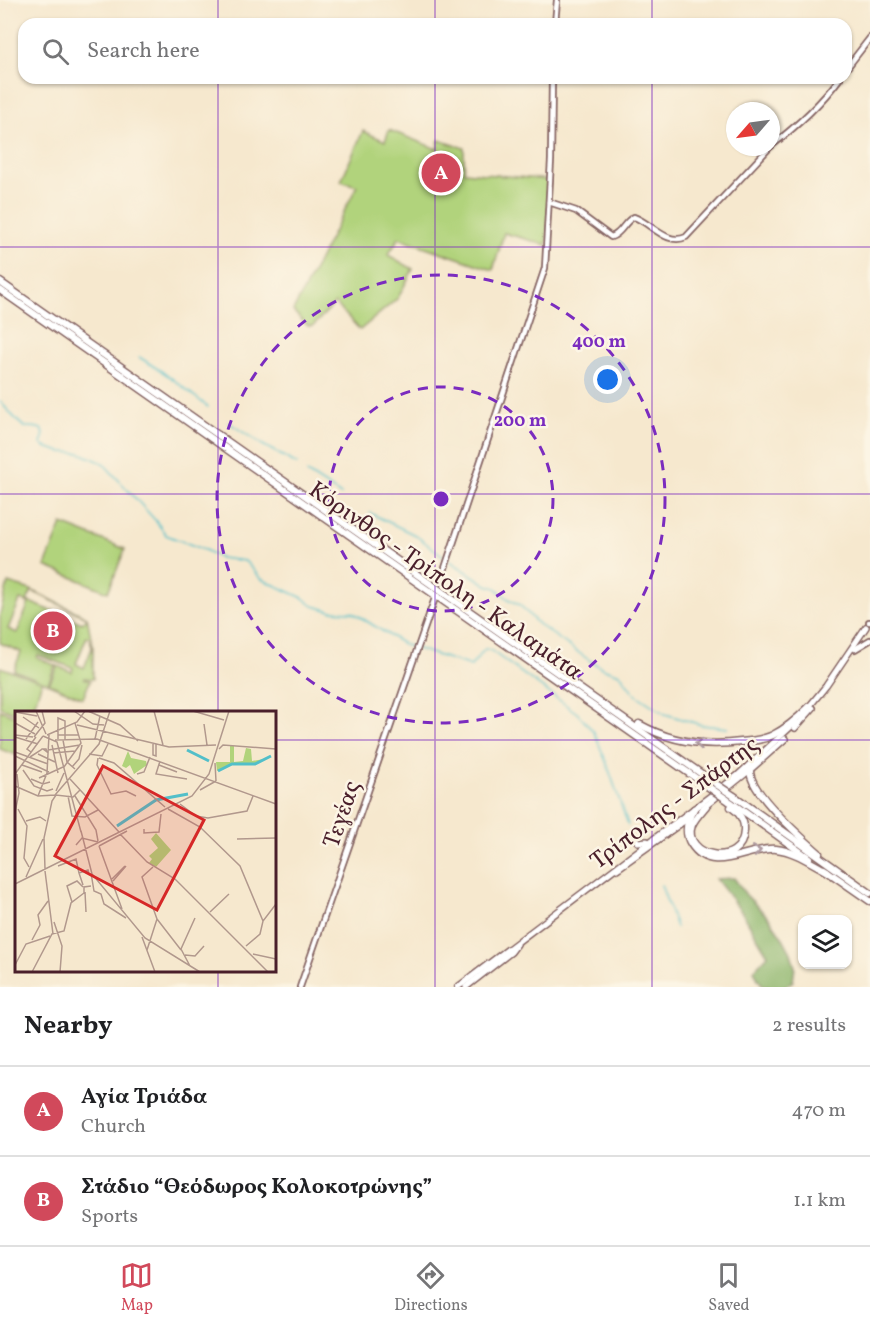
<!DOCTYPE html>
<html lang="en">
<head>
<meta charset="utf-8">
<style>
  body { margin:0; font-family:Vollkorn,serif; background:#f6f6f6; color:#202124 }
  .controls { position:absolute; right:18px; bottom:18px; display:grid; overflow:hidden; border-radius:12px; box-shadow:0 2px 4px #0004 }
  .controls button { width:54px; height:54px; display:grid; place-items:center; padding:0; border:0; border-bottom:2px solid #e0e0e0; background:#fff; color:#202124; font:30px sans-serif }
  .compass { position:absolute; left:726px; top:102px; width:54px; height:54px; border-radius:50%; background:#fff; box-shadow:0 2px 4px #0004; rotate:242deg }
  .you { position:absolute; left:608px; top:380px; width:21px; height:21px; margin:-15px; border:4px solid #fff; border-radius:50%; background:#1a73e8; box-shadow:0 0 0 9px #1a73e833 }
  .badge { display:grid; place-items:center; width:39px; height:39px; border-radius:50%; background:#d1495b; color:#fff; font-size:20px; font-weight:700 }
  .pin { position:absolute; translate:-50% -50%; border:3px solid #fff; box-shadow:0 2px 6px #0006 }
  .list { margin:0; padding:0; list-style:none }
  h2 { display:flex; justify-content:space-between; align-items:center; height:78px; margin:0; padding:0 24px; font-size:26px }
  h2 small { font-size:20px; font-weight:400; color:#757577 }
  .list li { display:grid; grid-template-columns:39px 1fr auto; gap:18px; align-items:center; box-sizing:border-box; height:90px; padding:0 24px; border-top:2px solid #e0e0e0 }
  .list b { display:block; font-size:22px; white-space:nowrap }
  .list p { margin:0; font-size:20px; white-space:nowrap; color:#757577 }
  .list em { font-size:20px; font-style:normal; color:#757577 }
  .icon { flex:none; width:33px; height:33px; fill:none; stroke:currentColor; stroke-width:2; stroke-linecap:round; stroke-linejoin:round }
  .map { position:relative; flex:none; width:870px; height:987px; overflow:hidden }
  .search { position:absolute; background:#fff; box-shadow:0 2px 4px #0004; left:18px; right:18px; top:18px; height:66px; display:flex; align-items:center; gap:15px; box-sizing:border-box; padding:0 21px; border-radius:18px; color:#757577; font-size:22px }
  .sheet { height:258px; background:#fff }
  nav { display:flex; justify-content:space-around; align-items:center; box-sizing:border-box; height:84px; border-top:2px solid #e0e0e0; background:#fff; font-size:16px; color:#757577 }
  nav a { display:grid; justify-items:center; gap:3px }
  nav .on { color:#d1495b }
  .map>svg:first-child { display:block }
  .green { fill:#b1d37b; stroke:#7e7953; stroke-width:1.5; fill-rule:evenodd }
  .forest { fill:#8cb56b; stroke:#6b6a4b; stroke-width:1.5 }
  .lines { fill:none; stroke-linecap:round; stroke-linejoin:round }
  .stream { stroke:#52bfc9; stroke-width:1.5 }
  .tertiary-casing { stroke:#866564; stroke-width:8 }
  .secondary-casing { stroke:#866564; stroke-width:8 }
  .primary-casing { stroke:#866564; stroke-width:8 }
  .motorway-casing { stroke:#866564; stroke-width:9 }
  .tertiary { stroke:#fff; stroke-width:4.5 }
  .secondary { stroke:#fff; stroke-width:4.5 }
  .primary { stroke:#fff; stroke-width:5 }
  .motorway { stroke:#fff; stroke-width:6 }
  .motorway-bridge-casing { stroke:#866564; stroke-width:9; stroke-linecap:butt }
  .motorway-bridge { stroke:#fff; stroke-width:6 }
  .oneway { stroke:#ae9aa0 }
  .grid { fill:none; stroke:#7b2cbf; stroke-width:1.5; stroke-opacity:0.55 }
  .ring { fill:none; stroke:#7b2cbf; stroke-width:3; stroke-dasharray:10 8 }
  .labels { text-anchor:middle; stroke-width:5; stroke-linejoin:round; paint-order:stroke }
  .street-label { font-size:24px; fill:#4a1f2b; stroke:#fcf5e5 }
  .inset-river { fill:none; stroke:#52bfc9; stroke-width:3 }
  .inset-road { fill:none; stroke:#b1988d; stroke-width:1.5 }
  .view { fill:#d62828; fill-opacity:0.15; stroke:#d62828; stroke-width:3 }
  .inset-edge { fill:none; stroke:#4a1f2b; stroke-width:3 }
  .centre { fill:#7b2cbf; stroke:#fcf5e5; stroke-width:3 }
  .ring-label { font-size:18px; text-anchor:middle; font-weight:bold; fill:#7b2cbf; stroke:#fcf5e5; stroke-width:5; stroke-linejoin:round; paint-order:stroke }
</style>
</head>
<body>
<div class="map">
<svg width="870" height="987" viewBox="0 0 870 987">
  <rect width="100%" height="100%" fill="#fcf5e5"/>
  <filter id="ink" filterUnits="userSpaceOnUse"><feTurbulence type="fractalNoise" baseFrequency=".0167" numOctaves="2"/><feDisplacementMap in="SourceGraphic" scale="12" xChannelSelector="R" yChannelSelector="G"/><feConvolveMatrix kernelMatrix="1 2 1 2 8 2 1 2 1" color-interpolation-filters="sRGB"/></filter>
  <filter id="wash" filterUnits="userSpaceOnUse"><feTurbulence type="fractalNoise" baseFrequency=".008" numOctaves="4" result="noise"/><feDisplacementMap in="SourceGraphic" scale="24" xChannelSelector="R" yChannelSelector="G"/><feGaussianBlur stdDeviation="1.35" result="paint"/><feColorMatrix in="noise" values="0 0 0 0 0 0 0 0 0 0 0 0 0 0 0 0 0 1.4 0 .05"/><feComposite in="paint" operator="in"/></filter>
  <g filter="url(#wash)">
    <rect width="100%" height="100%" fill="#f6e8ce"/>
    <g class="green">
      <polygon points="389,130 437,149 439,140 464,148 464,172 549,180 547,245 504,233 493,270 399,238 388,255 413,269 398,298 360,330 335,303 313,326 308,326 293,311 357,186 341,181 363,131 385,141"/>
      <polygon points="62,524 125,549 108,592 45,566"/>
      <path d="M8,583L31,590L87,617L93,648V679L84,678L90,681L83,698L49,684L57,667L55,666L48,683L42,681L32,712L16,713L0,707V667L41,681L14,670L21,652L0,643V614ZM32,591L86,617V621H83L82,623L27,601ZM20,600L29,603L17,633L8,629ZM87,636L90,638L92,648L84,668L76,664ZM38,655L73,668L72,672L37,658Z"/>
      <polygon points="0,710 16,716 16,755 0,749"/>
    </g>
    <polygon class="forest" points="734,878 746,895 769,918 784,940 791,953 795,967 793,981 784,987 764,987 758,979 754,970 768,955 743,914 716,879"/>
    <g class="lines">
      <g class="stream">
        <polyline points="139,357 169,376 208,407"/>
        <path d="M0,401C4,406 20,425 25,427C31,428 35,426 41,429L44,434L41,444L45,447L61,452L80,453L103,463L156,521L166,535L205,550L220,558L245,561L261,579L303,598L313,606L332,611L352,612L405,645L471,666L485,649L490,650L577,713L594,732L607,764L628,825"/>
        <polyline points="228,422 261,444 297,464"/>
        <polyline points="307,473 341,495"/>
        <polyline points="370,513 415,535 446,558"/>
        <polyline points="450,561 487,585 496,588 507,598 520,605 538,624 589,660 602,668 620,674 635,694 665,714 702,725 728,728"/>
        <polyline points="661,885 676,927"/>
      </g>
    </g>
  </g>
  <g filter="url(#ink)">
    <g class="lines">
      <g class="tertiary-casing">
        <g id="tertiary">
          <polyline points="846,69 870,38"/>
          <path d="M771,146C797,126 820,105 840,78"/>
          <path d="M549,202L576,211L611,237C622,234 624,221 634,217C651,223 667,246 686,237L770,147"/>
        </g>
      </g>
      <g class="secondary-casing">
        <g id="secondary">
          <polyline points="555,24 557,0"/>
          <polyline points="440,583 545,268 551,160 552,78"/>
          <polyline points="869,622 870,622"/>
          <polyline points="855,649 870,640"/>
          <polyline points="300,987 435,598"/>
        </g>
      </g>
      <g class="primary-casing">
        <g id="primary">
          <polyline points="808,708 826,686 866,627"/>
          <polyline points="795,728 813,708"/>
          <polyline points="703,808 750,770 785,739"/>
          <polyline points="631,834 638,842 647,841"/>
          <polyline points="617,869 690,817"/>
          <polyline points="458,987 737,776 796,722"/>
          <polyline points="466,987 511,952 517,944"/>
        </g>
      </g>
      <g class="motorway-casing">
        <g id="motorway">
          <polyline points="0,282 716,784"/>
          <polyline points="0,290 710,788"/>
          <path d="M639,724C671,742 704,747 741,742C752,741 763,740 773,735C787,728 798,718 809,707"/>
          <path d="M750,770C749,792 802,838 819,853"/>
          <polyline points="734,796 870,893"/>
          <polyline points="729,801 809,858"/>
          <path d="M706,806C701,812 695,818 692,825C681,856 742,870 744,831C745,821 739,812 731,807"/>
          <path d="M694,809C687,820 684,833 691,844C712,877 748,846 776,849C795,851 811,863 827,871"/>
          <polyline points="824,869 870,901"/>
        </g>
      </g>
      <use href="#tertiary" class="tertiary"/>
      <use href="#secondary" class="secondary"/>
      <use href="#primary" class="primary"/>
      <use href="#motorway" class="motorway"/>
      <g class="motorway-bridge-casing">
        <g id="motorway-bridge">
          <polyline points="716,784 734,796"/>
          <polyline points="710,788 729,801"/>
        </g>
      </g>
      <use href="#motorway-bridge" class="motorway-bridge"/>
    </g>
    <defs><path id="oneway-chevron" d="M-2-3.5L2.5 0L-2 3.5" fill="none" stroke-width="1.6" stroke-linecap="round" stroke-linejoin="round" transform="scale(1.5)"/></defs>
    <g class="oneway">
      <use href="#oneway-chevron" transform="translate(699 744) rotate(-175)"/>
      <use href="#oneway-chevron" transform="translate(757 851) rotate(-10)"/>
    </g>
  </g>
  <path class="grid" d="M218,0V24M435,0V24M652,0V24M218,78V712M435,78V987M652,78V987M0,247H870M0,494H870M0,740H16M274,740H870M218,970V987"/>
  <g class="ring">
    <circle cx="441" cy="499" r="112"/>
    <circle cx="441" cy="499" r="224"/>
  </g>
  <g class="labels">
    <g class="street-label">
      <text transform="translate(446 580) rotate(35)" y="8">Κόρινθος - Τρίπολη - Καλαμάτα</text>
      <text transform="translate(674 802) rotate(-37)" y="8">Τρίπολης - Σπάρτης</text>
      <text transform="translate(341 814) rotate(-71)" y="8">Τεγέας</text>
    </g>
  </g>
  <g transform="translate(15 711)">
    <rect width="261" height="261" fill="#f6e8ce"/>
    <path d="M215,35H219V51L228,50L231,37L236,38L237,50L254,47L240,52H218L202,60L201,51H215ZM113,40L116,47L131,50L132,54L119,63L115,54L111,57L107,55ZM141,122L156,139L141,156L134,152L137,148L134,145L143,137L136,128Z" fill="#b1d37b"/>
    <path class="inset-river" d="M172,39L194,50M203,60L217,53H240L256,45M102,115L141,89L173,83"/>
    <path class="inset-road" d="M21,0L31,23M59,0L78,13L89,14M73,0L105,14L123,30M139,0L148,34M178,0L209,9M0,1L22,5M8,6L24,17M0,12L20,23M189,13L192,34M62,14L154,36L201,34M0,24L18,26M32,24L62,11L70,0M43,24H64M28,25L42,31L66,121M0,26L23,33M19,26L30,12L27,0M11,28L23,11M43,28V7L50,10V29M80,28L85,5M40,29L82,28L261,93M48,29L52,51L60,58M138,32V44L141,45V33M37,34L43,62M204,38L208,34L261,38M33,39L65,34M0,41L33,53M16,41L12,38L21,26M38,42L60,40M23,43L40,51M74,43L87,45L93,33M0,45L34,61M15,46L26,39L27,38H31L32,41L28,38M83,47L82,54L96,83L111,80L121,85M84,47L99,52L150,96M145,50L141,63L172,68M200,52L201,70M7,54L27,61M144,54L162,61M49,56L66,32L60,12M57,56L64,48L67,34M8,59L19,75L32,80L38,78M0,63L28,25M122,63L129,61L135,46M24,67L48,56M16,68L28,73L35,71M55,68L104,121M0,75L23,85L40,84L84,33L95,0M185,79L201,70M41,80L49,62M23,85L32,62L34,24M53,85L57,105L70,106L83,99M60,85L81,119L83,130M165,93L181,105L193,107L232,100L238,85M3,98L12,115L9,147L14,156M153,98L185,116L225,155L248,210M0,101L4,82L2,63M11,110L25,106L31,110M129,118V122L144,121L146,103M66,120L77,163L130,227L185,261M105,123L132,151L160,168L253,261M222,128L261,127M61,134L67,127L83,131M84,135L112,120M84,135L107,198M43,155L61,148L64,162M30,158L29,127L37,90L41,84L58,86L65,79M30,160L38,223M76,162L79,180L86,183L89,193L111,207M11,166L28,128M97,168L110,155M98,170L111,155M0,173L177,85L194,63L214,0M68,174L64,162L73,159L74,163M70,181L71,201M57,191L52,175L62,170L68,176M195,201L214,183M142,208L166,239M39,211L47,235L45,261M127,226L140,261M17,229L25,214L23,204L33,190M231,235L245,223L248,210L261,193M132,239L142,208L127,166L138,156M238,243L261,248M170,244L180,245L189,235M0,254L11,233L35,225M175,255L166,238L180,207M17,261L37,223L49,220L56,192L69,182V176L76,175"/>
    <path class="view" d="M88,55L189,109L142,199L40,145Z"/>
    <rect width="261" height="261" class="inset-edge"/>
  </g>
  <circle cx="441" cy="499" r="9" class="centre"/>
  <g class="ring-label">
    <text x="599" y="347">400 m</text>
    <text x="520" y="426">200 m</text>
  </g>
</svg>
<div class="controls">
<button><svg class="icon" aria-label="layers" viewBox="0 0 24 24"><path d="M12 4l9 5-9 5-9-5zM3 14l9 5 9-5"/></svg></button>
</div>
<svg class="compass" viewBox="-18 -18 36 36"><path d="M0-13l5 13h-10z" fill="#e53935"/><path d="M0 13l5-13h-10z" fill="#757577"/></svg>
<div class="you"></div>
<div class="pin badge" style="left:441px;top:173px">A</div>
<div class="pin badge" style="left:53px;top:631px">B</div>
<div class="search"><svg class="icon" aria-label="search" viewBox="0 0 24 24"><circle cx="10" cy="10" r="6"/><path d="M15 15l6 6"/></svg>Search here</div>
</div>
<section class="sheet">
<h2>Nearby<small>2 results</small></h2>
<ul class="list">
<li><span class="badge">A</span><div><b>Αγία Τριάδα</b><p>Church</p></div><em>470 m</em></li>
<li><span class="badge">B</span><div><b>Στάδιο “Θεόδωρος Κολοκοτρώνης”</b><p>Sports</p></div><em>1.1 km</em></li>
</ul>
</section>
<nav>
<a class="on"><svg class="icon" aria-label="map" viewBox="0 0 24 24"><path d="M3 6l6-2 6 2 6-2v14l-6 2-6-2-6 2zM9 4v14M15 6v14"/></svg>Map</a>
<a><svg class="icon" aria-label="directions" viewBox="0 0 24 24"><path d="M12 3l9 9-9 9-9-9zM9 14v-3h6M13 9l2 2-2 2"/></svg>Directions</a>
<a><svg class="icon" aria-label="saved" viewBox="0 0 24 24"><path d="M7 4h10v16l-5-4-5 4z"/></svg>Saved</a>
</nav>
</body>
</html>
